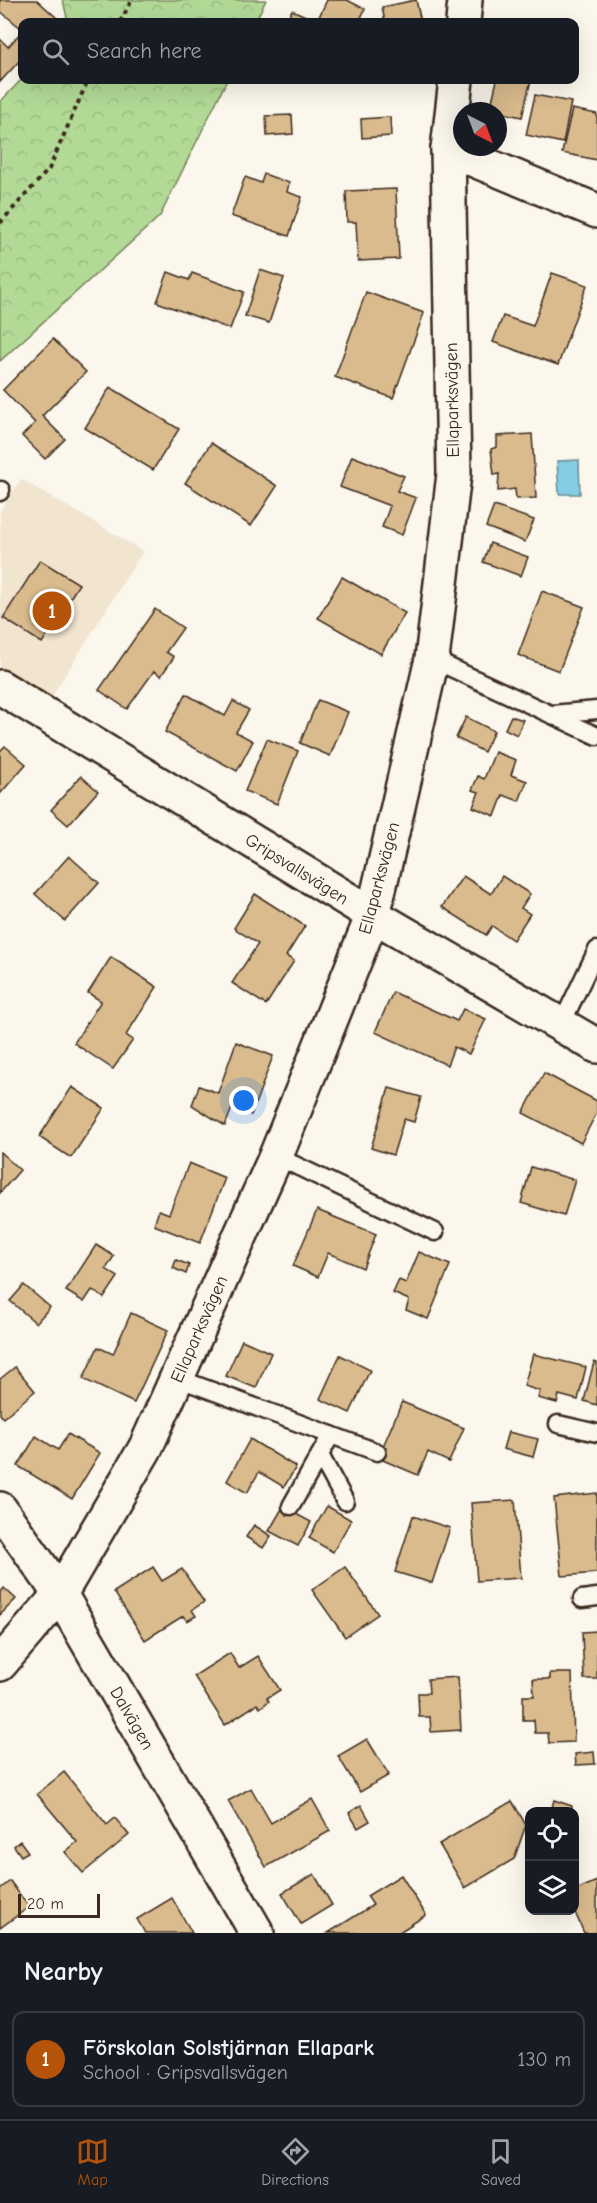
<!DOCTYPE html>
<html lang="en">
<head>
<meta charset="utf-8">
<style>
  body { margin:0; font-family:"Comic Neue",sans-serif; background:#20242c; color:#f1f3f6 }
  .controls { position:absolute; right:18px; bottom:18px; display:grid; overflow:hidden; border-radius:12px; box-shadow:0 6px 24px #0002 }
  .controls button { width:54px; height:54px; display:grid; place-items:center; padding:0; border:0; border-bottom:2px solid #363941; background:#171b24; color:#f1f3f6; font:30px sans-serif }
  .compass { position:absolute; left:453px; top:102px; width:54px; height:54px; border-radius:50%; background:#171b24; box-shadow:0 6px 24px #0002; rotate:138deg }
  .scale { position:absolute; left:18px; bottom:15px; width:82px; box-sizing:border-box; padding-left:6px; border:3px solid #3b2a1e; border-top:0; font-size:16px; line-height:21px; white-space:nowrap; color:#3b2a1e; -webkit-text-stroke:4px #fbf7ec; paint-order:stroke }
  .you { position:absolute; left:244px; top:1101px; width:21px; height:21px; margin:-15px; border:4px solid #fff; border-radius:50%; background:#1a73e8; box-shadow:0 0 0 9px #1a73e833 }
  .badge { display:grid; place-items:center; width:39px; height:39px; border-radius:50%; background:#b45309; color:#fff; font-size:20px; font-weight:700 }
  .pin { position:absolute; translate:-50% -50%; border:3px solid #fff; box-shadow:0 2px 6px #0006 }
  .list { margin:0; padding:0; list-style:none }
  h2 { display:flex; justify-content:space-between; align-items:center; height:78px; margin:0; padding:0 24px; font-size:26px }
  h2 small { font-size:20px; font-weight:400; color:#9ea1a6 }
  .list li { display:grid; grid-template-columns:39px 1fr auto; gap:18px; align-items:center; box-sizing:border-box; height:96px; margin:0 12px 12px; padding:0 12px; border:2px solid #363941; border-radius:12px }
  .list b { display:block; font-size:22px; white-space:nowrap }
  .list p { margin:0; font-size:20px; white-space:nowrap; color:#9ea1a6 }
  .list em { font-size:20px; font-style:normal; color:#9ea1a6 }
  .icon { flex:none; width:33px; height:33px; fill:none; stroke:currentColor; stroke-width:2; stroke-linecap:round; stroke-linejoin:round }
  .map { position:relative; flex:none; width:597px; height:1933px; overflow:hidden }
  .search { position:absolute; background:#171b24; box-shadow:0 6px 24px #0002; left:18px; right:18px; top:18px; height:66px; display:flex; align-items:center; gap:15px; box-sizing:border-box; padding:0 21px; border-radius:12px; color:#9ea1a6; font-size:22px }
  .sheet { height:186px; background:#171b24 }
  nav { display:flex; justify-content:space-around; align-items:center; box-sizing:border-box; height:84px; border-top:2px solid #363941; background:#171b24; font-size:16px; color:#9ea1a6 }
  nav a { display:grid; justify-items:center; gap:3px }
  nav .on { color:#b45309 }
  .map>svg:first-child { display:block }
  .built { fill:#f1e5d0 }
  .forest { fill:url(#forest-crowns); stroke:#76825a; stroke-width:1.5 }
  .water { fill:#84cde5; stroke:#678c95; stroke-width:1.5 }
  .building { fill:#d9bb8d; stroke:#3b2a1e; stroke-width:1.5 }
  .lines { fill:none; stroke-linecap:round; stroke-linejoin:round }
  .lane-casing { stroke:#3b2a1e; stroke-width:21 }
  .street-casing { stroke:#3b2a1e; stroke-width:38 }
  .path { stroke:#3b2a1e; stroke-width:4; stroke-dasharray:4.5 4.5; stroke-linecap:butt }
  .lane { stroke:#fbf7ec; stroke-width:16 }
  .street { stroke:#fbf7ec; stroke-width:33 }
  .labels { text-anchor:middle; stroke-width:5; stroke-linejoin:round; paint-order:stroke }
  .street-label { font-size:18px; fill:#3b2a1e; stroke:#fbf7ec }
</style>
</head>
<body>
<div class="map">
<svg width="597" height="1933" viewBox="0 0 597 1933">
  <defs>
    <pattern id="forest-crowns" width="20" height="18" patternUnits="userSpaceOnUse" patternTransform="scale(1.5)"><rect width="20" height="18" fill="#b2da96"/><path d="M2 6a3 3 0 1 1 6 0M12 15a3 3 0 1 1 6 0" fill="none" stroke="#9abb81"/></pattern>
  </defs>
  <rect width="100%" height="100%" fill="#fbf7ec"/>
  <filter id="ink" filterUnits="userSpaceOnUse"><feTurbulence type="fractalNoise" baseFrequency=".0167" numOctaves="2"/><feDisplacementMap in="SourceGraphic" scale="12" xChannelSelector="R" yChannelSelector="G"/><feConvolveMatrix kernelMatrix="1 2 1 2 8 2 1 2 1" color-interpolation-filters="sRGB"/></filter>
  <g filter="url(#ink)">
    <polygon class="built" points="21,479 143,551 49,701 0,672 0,511"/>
    <g class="forest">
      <polygon points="63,0 266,0 255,22 68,22"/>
      <polygon points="22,79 227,80 160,216 0,361 0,102"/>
    </g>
    <polygon class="water" points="579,460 580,494 559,494 557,461"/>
    <g class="building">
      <polygon points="0,0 37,0 58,19 55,22 22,22 22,29 0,11"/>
      <polygon points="327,0 347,0 365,9 359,22 286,22 292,10 317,21"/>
      <polygon points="416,0 421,22 385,22 382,7"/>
      <polygon points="22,31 22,58 0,82 0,39 8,47"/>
      <polygon points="497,80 531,80 522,117 490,110"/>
      <polygon points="535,95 571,102 563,143 526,135"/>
      <polygon points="572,109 597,114 597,160 562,153"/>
      <polygon points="292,115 293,134 267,136 266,116"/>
      <polygon points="390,117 391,136 362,138 361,119"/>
      <polygon points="264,174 289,183 287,192 302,197 289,236 231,216 245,177 261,183"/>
      <polygon points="396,189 399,259 358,261 356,222 347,222 346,191"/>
      <polygon points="260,270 284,278 269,323 245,316"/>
      <polygon points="168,272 189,280 192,273 244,292 230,329 157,302"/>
      <polygon points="552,273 587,285 558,365 493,342 503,316 533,326"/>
      <polygon points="366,292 424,313 393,398 335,377"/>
      <polygon points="53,339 86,372 42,416 65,439 45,459 22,436 35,423 3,390"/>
      <polygon points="110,387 179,429 153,470 85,428"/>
      <polygon points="532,434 536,498 516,499 515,489 498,491 499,474 494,475 491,449 497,447 497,436"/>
      <polygon points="211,443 277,486 251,526 185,483"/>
      <polygon points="352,456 404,476 397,491 416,498 402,535 382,527 390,506 340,487"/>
      <polygon points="494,506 534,520 525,542 486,527"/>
      <polygon points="490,543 528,557 521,576 483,562"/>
      <polygon points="40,560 79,584 42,643 3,618"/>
      <polygon points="342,577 405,613 381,654 318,618"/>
      <polygon points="542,591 584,607 559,671 518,655"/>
      <polygon points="155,609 183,628 166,652 174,657 161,676 154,671 127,709 99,690"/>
      <polygon points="186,694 225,716 233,701 249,710 236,732 253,741 237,771 165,732"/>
      <polygon points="318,700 348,712 330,756 300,743"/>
      <polygon points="511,716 523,720 517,735 505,729"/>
      <polygon points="466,717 494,731 484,752 456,738"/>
      <polygon points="267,739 298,751 277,804 245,791"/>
      <polygon points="5,746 26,764 0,794 0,751"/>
      <polygon points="495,752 516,760 511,775 527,781 519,801 503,795 495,816 473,807 479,792 472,790 478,776 484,779"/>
      <polygon points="81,776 98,791 68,825 51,810"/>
      <polygon points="69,856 99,883 65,921 35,894"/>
      <polygon points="463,876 491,894 502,876 530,894 521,908 530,914 513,940 492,926 486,935 442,907"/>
      <polygon points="255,894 305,926 286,956 294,961 266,1005 232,983 258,944 234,928"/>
      <polygon points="111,957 157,987 126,1035 133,1040 113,1069 74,1043 101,1001 88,993"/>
      <polygon points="393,992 457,1021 463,1009 486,1019 469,1054 454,1047 447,1065 375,1032"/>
      <polygon points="236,1042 273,1056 251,1115 232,1108 225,1126 192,1105 199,1086 218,1093"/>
      <polygon points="544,1073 597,1101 597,1112 581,1143 523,1113"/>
      <polygon points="72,1087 104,1108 71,1158 39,1137"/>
      <polygon points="389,1088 421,1097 414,1122 404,1119 393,1155 371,1148"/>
      <polygon points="0,1152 20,1170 0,1193"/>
      <polygon points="189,1163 225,1178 200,1243 154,1225 159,1210 169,1214"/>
      <polygon points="531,1167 575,1180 564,1216 521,1203"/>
      <polygon points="317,1210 376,1234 363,1268 328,1253 318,1277 293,1266"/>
      <polygon points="96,1245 114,1256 106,1269 118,1277 104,1298 92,1290 84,1302 66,1291"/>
      <polygon points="419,1252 450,1265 428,1319 406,1310 409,1300 393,1293 399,1280 406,1283"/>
      <polygon points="176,1260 189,1265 186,1274 173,1268"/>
      <polygon points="24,1285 50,1307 36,1323 10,1301"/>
      <polygon points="131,1313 168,1330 134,1403 83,1379 98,1347 113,1354"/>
      <polygon points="242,1340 271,1353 256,1388 226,1376"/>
      <polygon points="533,1354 586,1367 578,1400 559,1395 557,1403 538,1398 540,1391 524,1386"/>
      <polygon points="340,1355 370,1370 350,1413 320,1399"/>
      <polygon points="594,1362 597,1363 597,1405 584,1401"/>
      <polygon points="15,1367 35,1391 3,1418 0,1414 0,1379"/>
      <polygon points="402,1402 464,1428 449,1462 428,1452 418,1475 378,1458"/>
      <polygon points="508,1432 538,1439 533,1457 503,1449"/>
      <polygon points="68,1434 100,1453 72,1499 18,1466 36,1436 58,1450"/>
      <polygon points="250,1439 296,1467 284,1487 259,1472 247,1493 227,1481"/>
      <polygon points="597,1493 597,1573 562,1576 554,1498"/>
      <polygon points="515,1500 521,1578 477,1581 471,1503"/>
      <polygon points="327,1506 351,1520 333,1552 309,1538"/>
      <polygon points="283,1507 311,1522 298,1546 269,1531"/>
      <polygon points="413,1516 450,1528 432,1583 395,1572"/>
      <polygon points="254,1525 271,1536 263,1548 246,1537"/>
      <polygon points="153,1567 162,1581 182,1569 204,1602 192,1610 196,1616 187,1621 183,1616 145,1640 114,1592"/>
      <polygon points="345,1567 378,1614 345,1637 312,1590"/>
      <polygon points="4,1588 16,1599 0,1615 0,1593"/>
      <polygon points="597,1631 597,1679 584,1679 582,1632"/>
      <polygon points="230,1653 239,1668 258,1656 280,1690 267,1698 269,1701 260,1708 257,1704 225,1725 194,1676"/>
      <polygon points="550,1673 572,1673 574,1742 549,1743 548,1733 535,1733 534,1720 523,1720 523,1696 534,1696 533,1679 550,1679"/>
      <polygon points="458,1677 461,1730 431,1732 430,1717 419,1717 418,1693 429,1693 428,1679"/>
      <polygon points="367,1739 389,1775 360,1792 338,1756"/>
      <polygon points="594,1752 595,1764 576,1765 575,1754"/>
      <polygon points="64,1772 107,1825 115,1818 129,1835 83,1873 65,1852 77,1842 37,1794"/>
      <polygon points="251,1788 271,1823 312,1799 330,1831 266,1867 228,1801"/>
      <polygon points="554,1800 572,1806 571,1812 551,1812"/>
      <polygon points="512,1801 526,1825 514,1859 465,1888 439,1844"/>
      <polygon points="361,1805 370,1821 358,1828 349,1813"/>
      <polygon points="20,1841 28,1852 21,1856 14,1846"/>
      <polygon points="314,1874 332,1905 301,1924 282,1893"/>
      <polygon points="401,1875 426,1915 398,1933 328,1933 373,1905 367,1896"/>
      <polygon points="10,1881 29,1907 0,1928 0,1889"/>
      <polygon points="597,1881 597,1933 584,1933 574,1910 574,1891"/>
      <polygon points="172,1898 192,1933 145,1933 137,1919"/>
    </g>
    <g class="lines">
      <g class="lane-casing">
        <g id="lane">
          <polyline points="0,492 1,490"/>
          <polyline points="432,659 597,736"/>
          <polyline points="552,714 597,710"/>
          <polyline points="561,1025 597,950"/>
          <polyline points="276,1156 435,1232"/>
          <polyline points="177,1378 377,1452"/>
          <polyline points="558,1424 597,1433"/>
          <polyline points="320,1455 345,1501"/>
          <polyline points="291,1506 331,1435"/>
          <polyline points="582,1599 597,1597"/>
        </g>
      </g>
      <g class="street-casing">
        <g id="street">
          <polyline points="463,22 465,0"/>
          <polyline points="448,149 597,211"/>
          <polyline points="0,687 373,915 597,1046"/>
          <polyline points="0,1509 60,1594 257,1933"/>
          <polyline points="0,1664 60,1594 146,1447 276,1156 373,915 432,659 454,474 448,149 456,80"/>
        </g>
      </g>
      <g class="path">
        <polyline points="120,22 132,0"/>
        <polyline points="0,223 49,169 88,80"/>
      </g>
      <use href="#lane" class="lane"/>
      <use href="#street" class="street"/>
    </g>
  </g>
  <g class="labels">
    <g class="street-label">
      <text transform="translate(452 400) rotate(-91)" y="6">Ellaparksvägen</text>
      <text transform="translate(297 869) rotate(32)" y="6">Gripsvallsvägen</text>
      <text transform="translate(379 878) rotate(-75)" y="6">Ellaparksvägen</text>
      <text transform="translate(199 1329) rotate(-66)" y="6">Ellaparksvägen</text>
      <text transform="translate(132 1718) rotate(60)" y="6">Dalvägen</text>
    </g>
  </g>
</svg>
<div class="controls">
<button><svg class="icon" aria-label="locate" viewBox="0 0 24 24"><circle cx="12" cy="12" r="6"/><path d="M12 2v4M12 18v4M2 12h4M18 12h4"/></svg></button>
<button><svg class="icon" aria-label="layers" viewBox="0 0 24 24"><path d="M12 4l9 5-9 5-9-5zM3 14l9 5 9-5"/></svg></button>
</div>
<svg class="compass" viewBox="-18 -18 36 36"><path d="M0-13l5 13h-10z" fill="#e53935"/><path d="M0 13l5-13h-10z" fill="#9ea1a6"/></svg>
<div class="scale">20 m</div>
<div class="you"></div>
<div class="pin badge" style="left:52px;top:611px">1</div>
<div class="search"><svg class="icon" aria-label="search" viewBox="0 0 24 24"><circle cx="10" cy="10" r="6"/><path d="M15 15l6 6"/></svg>Search here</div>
</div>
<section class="sheet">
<h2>Nearby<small></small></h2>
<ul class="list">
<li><span class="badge">1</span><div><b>Förskolan Solstjärnan Ellapark</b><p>School · Gripsvallsvägen</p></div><em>130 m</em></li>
</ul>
</section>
<nav>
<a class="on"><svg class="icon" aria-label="map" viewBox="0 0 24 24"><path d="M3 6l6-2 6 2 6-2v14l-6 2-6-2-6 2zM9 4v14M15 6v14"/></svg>Map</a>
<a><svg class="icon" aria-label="directions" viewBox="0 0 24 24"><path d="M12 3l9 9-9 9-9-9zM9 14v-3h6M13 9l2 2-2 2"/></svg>Directions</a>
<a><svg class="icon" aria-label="saved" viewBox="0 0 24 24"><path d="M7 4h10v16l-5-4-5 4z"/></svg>Saved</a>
</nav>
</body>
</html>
